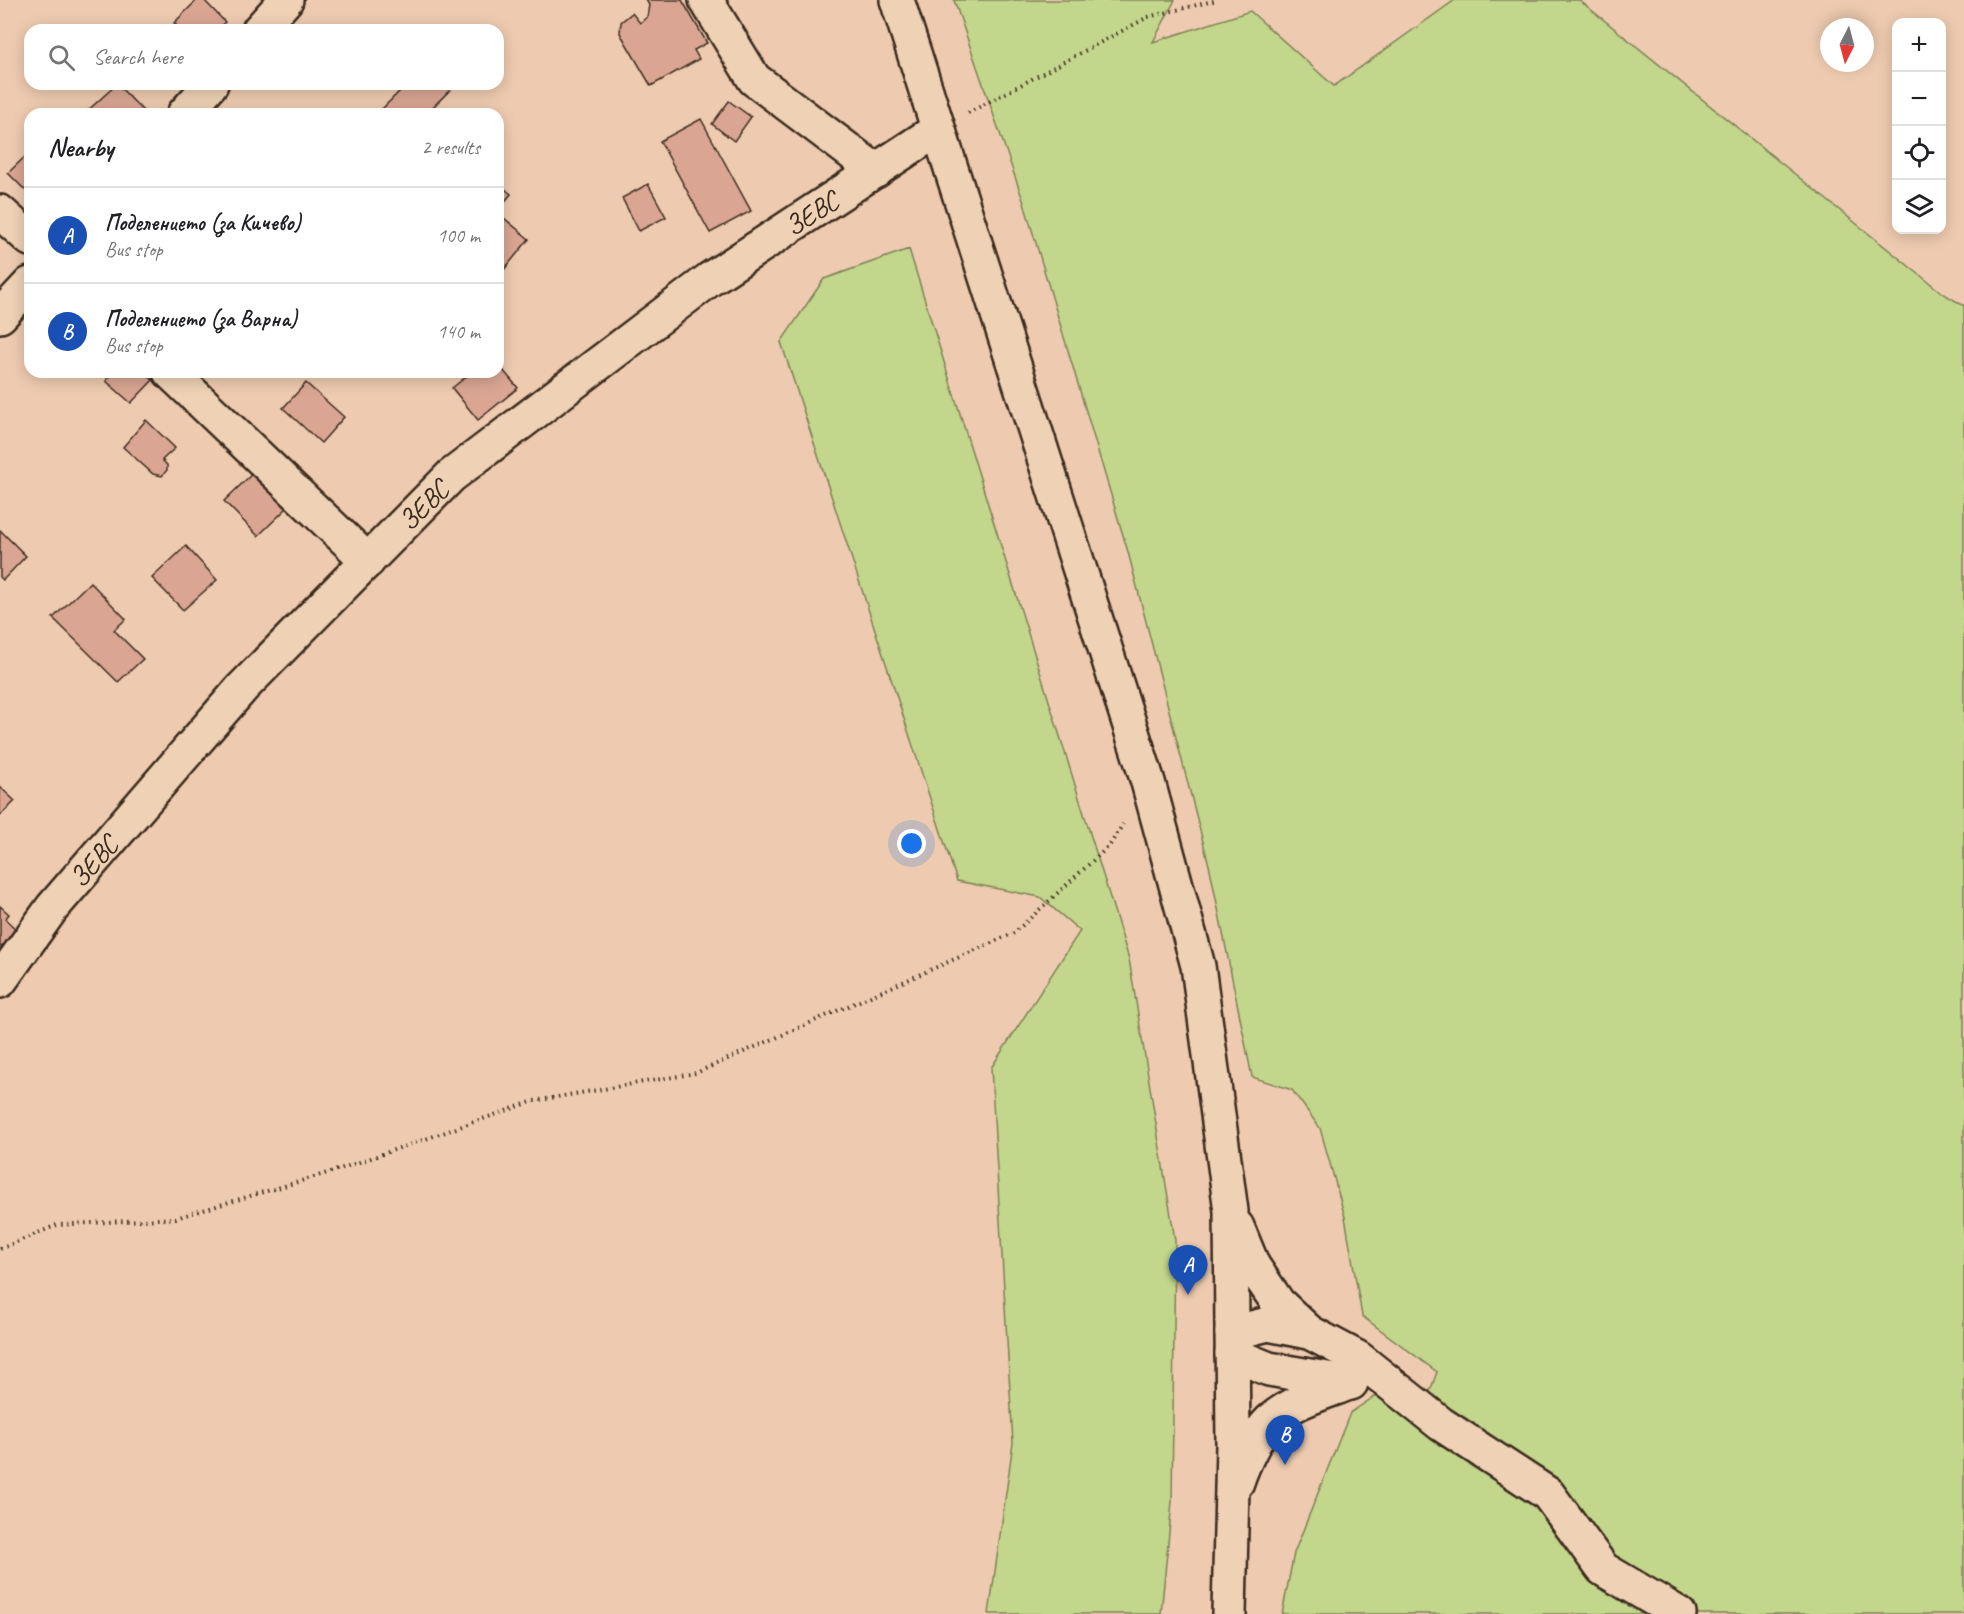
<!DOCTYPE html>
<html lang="en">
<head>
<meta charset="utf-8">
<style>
  body { margin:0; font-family:Caveat,sans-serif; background:#f6f6f6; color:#202124 }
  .controls { position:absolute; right:18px; top:18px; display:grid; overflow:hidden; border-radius:12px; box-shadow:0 3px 15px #0003 }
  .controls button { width:54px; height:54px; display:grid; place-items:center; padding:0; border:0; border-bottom:2px solid #e0e0e0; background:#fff; color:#202124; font:30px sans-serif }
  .compass { position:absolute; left:1820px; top:18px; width:54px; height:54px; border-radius:50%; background:#fff; box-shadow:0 3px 15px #0003; rotate:186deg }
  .you { position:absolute; left:912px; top:844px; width:21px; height:21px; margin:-15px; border:4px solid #fff; border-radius:50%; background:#1a73e8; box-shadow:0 0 0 9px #1a73e833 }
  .badge { display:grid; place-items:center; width:39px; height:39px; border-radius:50%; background:#c8321e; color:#fff; font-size:20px; font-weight:700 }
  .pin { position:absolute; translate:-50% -50px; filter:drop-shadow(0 2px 3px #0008) }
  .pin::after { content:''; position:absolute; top:32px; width:21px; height:18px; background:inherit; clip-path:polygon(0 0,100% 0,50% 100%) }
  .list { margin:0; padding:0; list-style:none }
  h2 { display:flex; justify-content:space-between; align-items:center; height:78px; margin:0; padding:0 24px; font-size:26px }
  h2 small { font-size:20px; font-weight:400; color:#757577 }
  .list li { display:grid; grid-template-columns:39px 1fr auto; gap:18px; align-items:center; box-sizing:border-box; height:96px; padding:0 24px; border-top:2px solid #e0e0e0 }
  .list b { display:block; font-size:22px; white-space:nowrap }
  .list p { margin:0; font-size:20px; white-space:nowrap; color:#757577 }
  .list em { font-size:20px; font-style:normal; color:#757577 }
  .icon { flex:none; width:33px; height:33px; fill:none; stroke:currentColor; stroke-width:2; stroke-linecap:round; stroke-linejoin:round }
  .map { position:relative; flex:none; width:1964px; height:1614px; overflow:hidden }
  .search { position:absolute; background:#fff; box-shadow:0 3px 15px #0003; left:24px; top:24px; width:480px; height:66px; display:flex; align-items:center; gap:15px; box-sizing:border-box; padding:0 21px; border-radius:18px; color:#757577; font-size:22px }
  .panel { position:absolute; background:#fff; box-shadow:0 3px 15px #0003; left:24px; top:108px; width:480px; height:270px; border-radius:18px }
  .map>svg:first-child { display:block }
  .green { fill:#c2d68c; stroke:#7e8055; stroke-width:1.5 }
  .building { fill:#daa693; stroke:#3b2a1e; stroke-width:1.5 }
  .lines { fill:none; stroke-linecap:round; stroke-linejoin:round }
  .minor-casing { stroke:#3b2a1e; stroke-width:38 }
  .path { stroke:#3b2a1e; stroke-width:4; stroke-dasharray:1.5 4.5; stroke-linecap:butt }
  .minor { stroke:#efd2b5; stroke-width:33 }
  .labels { text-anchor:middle; stroke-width:4.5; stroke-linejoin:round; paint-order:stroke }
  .street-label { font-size:28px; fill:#3b2a1e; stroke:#efd2b5 }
</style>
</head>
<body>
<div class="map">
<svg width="1964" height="1614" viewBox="0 0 1964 1614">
  <rect width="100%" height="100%" fill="#eecbb0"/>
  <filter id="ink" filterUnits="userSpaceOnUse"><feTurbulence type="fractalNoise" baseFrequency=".0167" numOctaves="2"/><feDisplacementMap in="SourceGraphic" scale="12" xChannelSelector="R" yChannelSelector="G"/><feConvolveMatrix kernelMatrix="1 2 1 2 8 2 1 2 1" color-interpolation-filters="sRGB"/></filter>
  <g filter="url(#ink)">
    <g class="green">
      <polygon points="954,0 1175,0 1153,42 1250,11 1334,86 1455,0 1579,0 1941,292 1964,306 1964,1614 1282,1614 1294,1553 1350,1413 1374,1397 1426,1402 1437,1372 1362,1316 1345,1217 1320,1128 1292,1090 1252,1077 1210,869 1128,552 1024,203"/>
      <polygon points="909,249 1129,959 1175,1240 1172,1502 1161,1614 989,1614 1013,1443 991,1068 1080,931 1040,897 957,881 781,342 824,279"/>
    </g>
    <g class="building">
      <polygon points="197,0 204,0 225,22 217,30 181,30 174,23"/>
      <polygon points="646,0 682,0 707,43 694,50 699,59 651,86 620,33 621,22 632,13 640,23 647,17 649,5"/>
      <polygon points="117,84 144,112 142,114 84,114"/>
      <polygon points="407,84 448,84 452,88 428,112 431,114 383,114 380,111"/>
      <polygon points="729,101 751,117 734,141 712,124"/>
      <polygon points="701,119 751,211 710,233 660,141"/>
      <polygon points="30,152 30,195 8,173"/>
      <polygon points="498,183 511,194 498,210"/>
      <polygon points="648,184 666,217 639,231 622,198"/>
      <polygon points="498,213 529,239 498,277"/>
      <polygon points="498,364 518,388 478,420 452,388 472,372 498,372"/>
      <polygon points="114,372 144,372 153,380 131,403 106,381"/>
      <polygon points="306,383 344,417 321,443 283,408"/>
      <polygon points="146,420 175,448 162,460 167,465 167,470 162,476 153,474 123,447"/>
      <polygon points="255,471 289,506 258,536 224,501"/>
      <polygon points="0,530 26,556 3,580 0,577"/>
      <polygon points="186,546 217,580 183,610 152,578"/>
      <polygon points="90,582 126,619 114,630 143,659 118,682 53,618"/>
      <polygon points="0,787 15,801 0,816"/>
      <polygon points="0,906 9,914 5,919 18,931 3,948 0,946"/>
    </g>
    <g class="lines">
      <g class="minor-casing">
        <g id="minor">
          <polyline points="706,0 754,79 876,171"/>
          <polyline points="897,0 1148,782 1198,966 1231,1211 1233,1445 1229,1614"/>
          <polyline points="259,30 286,0"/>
          <polyline points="184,114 211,84"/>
          <polyline points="0,212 30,239"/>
          <polyline points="0,316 30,284"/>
          <polyline points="170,372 368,561"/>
          <polyline points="0,981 52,908 242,688 451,476 710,279 937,130"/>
          <polyline points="1237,1227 1253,1266 1278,1303 1309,1332"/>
          <polyline points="1232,1333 1268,1324 1309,1332 1358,1358 1441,1424 1548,1494 1603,1569 1679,1614"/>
          <polyline points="1232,1354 1269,1369 1351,1383"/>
          <path d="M1237,1482C1242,1466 1257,1433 1270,1421C1291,1402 1323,1393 1349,1383"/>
        </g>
      </g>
      <g class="path">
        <polyline points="968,113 1148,17 1217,0"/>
        <polyline points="0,1249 57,1225 176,1218 331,1172 534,1101 696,1073 1014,933 1110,845 1123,824"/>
      </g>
      <use href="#minor" class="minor"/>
    </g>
  </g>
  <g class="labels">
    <g class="street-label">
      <text transform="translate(811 213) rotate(-33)" y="10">ЗЕВС</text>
      <text transform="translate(423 505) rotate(-45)" y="10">ЗЕВС</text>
      <text transform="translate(93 861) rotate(-49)" y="10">ЗЕВС</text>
    </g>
  </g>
</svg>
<div class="controls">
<button>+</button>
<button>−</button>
<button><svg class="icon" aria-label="locate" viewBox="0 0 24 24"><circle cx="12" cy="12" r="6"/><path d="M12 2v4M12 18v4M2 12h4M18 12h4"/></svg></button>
<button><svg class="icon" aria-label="layers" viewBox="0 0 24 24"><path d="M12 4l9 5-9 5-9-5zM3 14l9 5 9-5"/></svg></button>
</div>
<svg class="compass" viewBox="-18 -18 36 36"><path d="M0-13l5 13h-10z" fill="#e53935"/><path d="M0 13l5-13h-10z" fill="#757577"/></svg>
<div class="you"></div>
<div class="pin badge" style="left:1188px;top:1295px;background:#1a4fb4">A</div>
<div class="pin badge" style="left:1285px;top:1465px;background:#1a4fb4">B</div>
<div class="search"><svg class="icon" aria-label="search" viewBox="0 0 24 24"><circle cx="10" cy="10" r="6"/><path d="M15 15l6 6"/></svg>Search here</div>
<section class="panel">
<h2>Nearby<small>2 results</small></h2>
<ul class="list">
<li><span class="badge" style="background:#1a4fb4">A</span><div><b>Поделението (за Кичево)</b><p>Bus stop</p></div><em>100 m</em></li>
<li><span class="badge" style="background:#1a4fb4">B</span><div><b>Поделението (за Варна)</b><p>Bus stop</p></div><em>140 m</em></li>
</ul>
</section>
</div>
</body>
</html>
